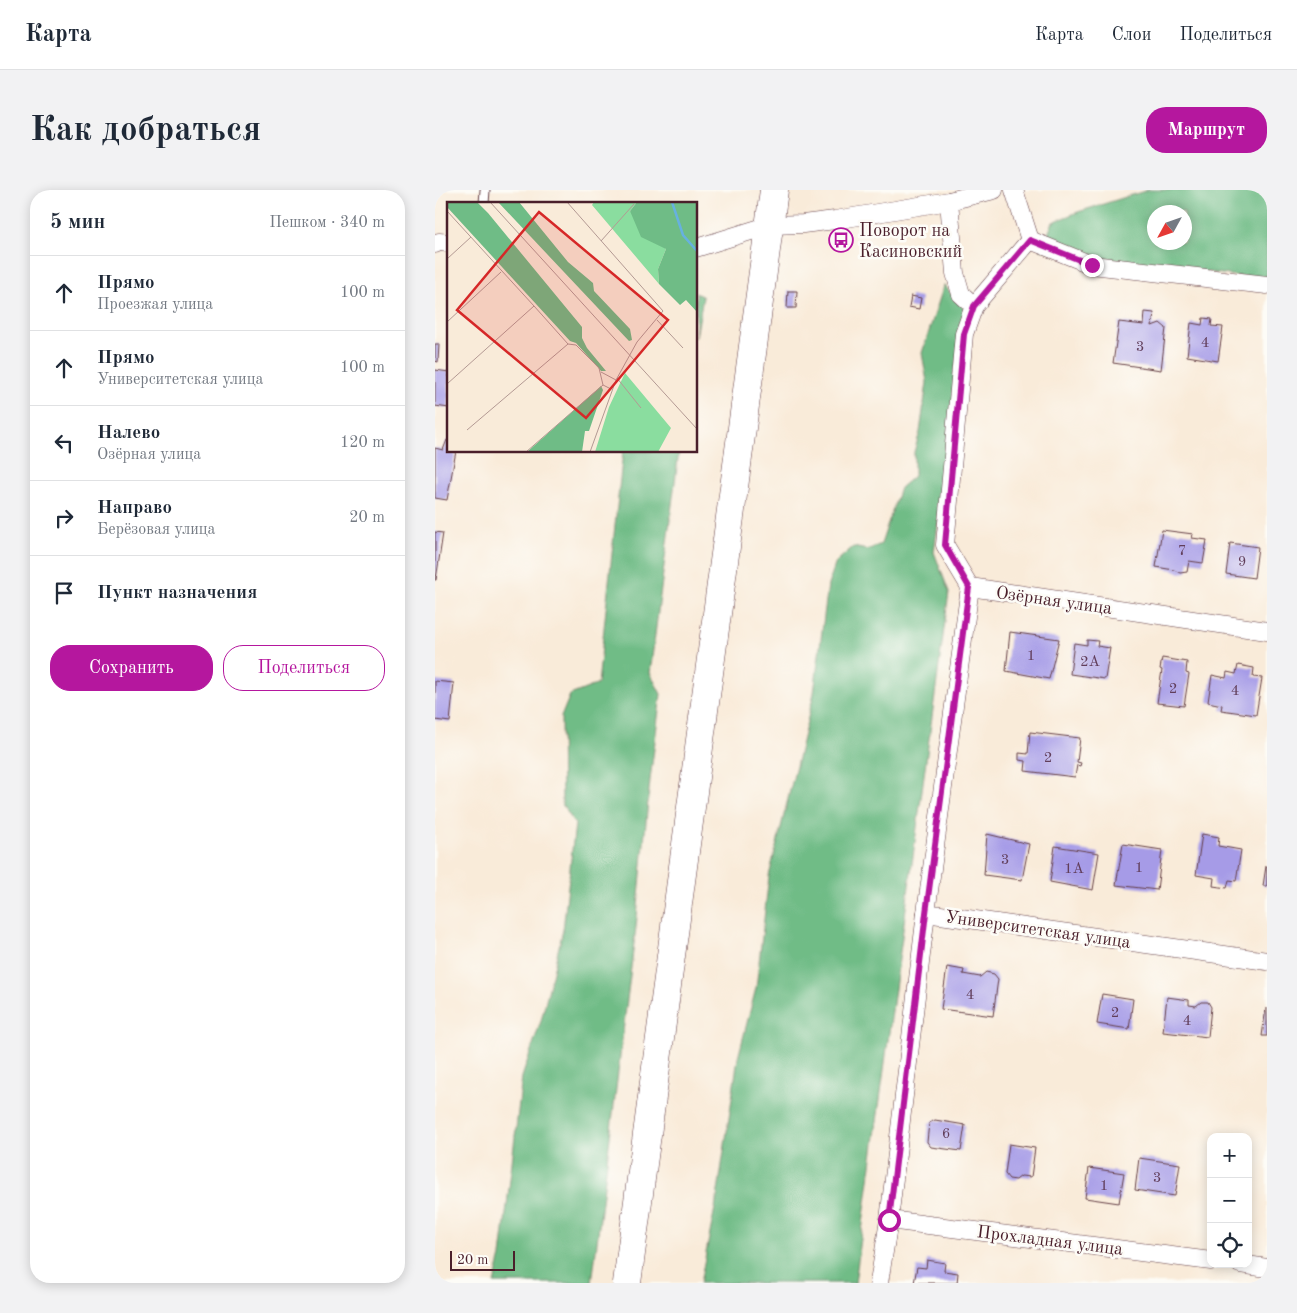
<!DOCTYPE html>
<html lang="ru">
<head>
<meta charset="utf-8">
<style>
  body { margin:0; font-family:"Old Standard TT",serif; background:#f2f2f3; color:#1f2937 }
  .controls { position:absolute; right:15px; bottom:15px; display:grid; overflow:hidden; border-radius:10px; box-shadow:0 2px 12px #0003 }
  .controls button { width:45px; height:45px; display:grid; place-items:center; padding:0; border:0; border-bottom:1px solid #e0e1e3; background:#fff; color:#1f2937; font:25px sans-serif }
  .compass { position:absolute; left:712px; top:15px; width:45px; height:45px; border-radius:50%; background:#fff; box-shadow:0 2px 12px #0003; rotate:230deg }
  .scale { position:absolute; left:15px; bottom:12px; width:65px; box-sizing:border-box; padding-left:5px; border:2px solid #4a1f2b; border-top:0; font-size:14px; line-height:18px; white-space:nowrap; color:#4a1f2b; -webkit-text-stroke:4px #fdfcf7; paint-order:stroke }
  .stop { position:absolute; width:15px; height:15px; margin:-11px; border:4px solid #b5179e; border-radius:50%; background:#fff }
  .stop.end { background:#b5179e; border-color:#fff; box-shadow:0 1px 5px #0008 }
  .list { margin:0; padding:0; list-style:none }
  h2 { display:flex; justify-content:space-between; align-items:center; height:65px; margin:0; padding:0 20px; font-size:21px }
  h2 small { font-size:16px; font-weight:400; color:#747a83 }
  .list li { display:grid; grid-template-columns:32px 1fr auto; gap:15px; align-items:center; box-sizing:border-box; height:75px; padding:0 20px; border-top:1px solid #e0e1e3 }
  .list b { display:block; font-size:19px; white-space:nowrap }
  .list p { margin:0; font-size:16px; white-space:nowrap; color:#747a83 }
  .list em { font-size:16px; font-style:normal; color:#747a83 }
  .actions { display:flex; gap:10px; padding:15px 20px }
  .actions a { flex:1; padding:11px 0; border:1px solid #b5179e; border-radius:20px; text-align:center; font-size:18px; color:#b5179e }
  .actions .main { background:#b5179e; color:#fff }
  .icon { flex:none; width:28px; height:28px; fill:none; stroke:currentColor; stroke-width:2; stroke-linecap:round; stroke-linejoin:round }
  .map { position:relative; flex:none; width:832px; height:1093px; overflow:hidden; border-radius:20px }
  header { display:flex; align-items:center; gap:30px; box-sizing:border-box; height:70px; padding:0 25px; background:#fff; border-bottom:1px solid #e0e1e3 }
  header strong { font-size:24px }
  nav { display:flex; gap:28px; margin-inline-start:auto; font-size:18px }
  .intro { display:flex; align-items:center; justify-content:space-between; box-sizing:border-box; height:120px; padding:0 30px }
  h1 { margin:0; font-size:35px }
  .button { padding:12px 22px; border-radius:20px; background:#b5179e; color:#fff; font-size:18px; font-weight:700 }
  main { display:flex; gap:30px; padding:0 30px }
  aside { flex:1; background:#fff; border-radius:20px; box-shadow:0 2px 12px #0003 }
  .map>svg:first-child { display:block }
  .forest { fill:#6fbc86; stroke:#5c6e58; fill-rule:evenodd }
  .building { fill:#a69be7 }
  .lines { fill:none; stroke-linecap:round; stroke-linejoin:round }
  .service-casing { stroke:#643e45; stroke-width:11 }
  .minor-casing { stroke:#643e45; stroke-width:19 }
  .primary-casing { stroke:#643e45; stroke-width:29 }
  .service { stroke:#fff; stroke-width:9 }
  .minor { stroke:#fff; stroke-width:18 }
  .primary { stroke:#fff; stroke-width:28 }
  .route { stroke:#b5179e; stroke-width:6 }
  .labels { text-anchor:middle; stroke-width:5; stroke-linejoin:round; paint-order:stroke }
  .number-label { font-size:15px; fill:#613e5a }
  .poi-label { font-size:18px; fill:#4a1f2b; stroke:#fdfcf7; text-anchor:start }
  .street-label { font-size:18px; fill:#4a1f2b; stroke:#fdfcf7 }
  .inset-river { fill:none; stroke:#67b1df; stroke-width:2.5 }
  .inset-road { fill:none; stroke:#b39993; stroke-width:1 }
  .view { fill:#d62828; fill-opacity:0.15; stroke:#d62828; stroke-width:2.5 }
  .inset-edge { fill:none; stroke:#4a1f2b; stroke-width:2.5 }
</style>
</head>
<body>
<header>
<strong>Карта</strong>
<nav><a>Карта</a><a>Слои</a><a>Поделиться</a></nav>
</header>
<div class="intro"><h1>Как добраться</h1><a class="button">Маршрут</a></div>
<main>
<aside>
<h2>5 мин<small>Пешком · 340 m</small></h2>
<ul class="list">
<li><svg class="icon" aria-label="ahead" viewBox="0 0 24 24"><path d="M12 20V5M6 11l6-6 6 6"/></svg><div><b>Прямо</b><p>Проезжая улица</p></div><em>100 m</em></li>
<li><svg class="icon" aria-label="ahead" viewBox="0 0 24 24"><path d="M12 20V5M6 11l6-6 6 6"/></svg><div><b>Прямо</b><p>Университетская улица</p></div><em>100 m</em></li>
<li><svg class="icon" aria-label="left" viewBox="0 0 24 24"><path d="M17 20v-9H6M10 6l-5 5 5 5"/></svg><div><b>Налево</b><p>Озёрная улица</p></div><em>120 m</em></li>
<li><svg class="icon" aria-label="right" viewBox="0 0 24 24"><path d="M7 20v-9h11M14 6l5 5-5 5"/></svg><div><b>Направо</b><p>Берёзовая улица</p></div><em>20 m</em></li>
<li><svg class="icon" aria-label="arrive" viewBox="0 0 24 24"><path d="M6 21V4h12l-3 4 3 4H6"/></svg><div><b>Пункт назначения</b></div></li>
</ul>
<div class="actions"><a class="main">Сохранить</a><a>Поделиться</a></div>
</aside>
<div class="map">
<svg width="832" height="1093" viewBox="0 0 832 1093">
  <rect width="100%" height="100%" fill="#fdfcf7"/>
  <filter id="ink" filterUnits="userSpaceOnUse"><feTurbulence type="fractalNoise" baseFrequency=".02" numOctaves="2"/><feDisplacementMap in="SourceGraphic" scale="10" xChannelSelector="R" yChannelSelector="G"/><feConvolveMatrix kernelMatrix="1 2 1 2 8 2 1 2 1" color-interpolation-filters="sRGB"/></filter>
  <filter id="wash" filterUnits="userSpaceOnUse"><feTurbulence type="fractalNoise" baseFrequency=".0096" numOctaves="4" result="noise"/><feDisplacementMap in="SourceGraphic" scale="20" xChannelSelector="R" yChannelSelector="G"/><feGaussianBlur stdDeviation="1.12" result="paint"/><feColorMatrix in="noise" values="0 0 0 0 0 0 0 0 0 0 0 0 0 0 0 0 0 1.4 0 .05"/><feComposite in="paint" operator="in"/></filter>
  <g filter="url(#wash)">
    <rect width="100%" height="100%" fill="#f9ebd9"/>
    <g class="forest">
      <path d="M713,0H832V90L606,60L618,32L643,22ZM719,22H749V52H719Z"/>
      <polygon points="509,95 533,123 499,362 514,402 420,1093 265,1093 282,1008 303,868 321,798 334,686 379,503 393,395 401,372 418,357 432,360 446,354 465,298 479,286 479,262 485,242 492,192 487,163"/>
      <polygon points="261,103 268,107 261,147"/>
      <polygon points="188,261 244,261 215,483 226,504 215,590 201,737 157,1093 59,1093 66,1066 87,887 106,831 128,740 140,634 127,614 126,527 135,505 163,494"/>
    </g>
    <g id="blocks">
      <g class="building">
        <polygon points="353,101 362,101 361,118 352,118"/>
        <polygon points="476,106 486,108 484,119 474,117"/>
        <polygon points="710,122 719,123 717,136 725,133 731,138 726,180 678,173 684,132 709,135"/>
        <polygon points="768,128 777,129 776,136 788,137 783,171 752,166 756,133 767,135"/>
        <polygon points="0,154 4,154 3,172 0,171"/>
        <polygon points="0,180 14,182 14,218 0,216"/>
        <polygon points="12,250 14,251 14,261 21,261 12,310 0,308 0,258 8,260"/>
        <polygon points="727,340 758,344 757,348 772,350 768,373 754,371 752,382 745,383 739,380 721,377"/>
        <polygon points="0,342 8,343 1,390 0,390"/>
        <polygon points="795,353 823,357 819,388 791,384"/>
        <polygon points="575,442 624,449 614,489 571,481"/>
        <polygon points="652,450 663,451 662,456 675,458 670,489 635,484 639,453 652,455"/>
        <polygon points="727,468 752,472 751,483 754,484 749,516 722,513 727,480 725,479"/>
        <polygon points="803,475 819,478 818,487 827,488 821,525 786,520 787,515 773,512 777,485 791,488 792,482 801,484"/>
        <polygon points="0,491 19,493 15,532 0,530"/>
        <polygon points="595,542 645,548 642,572 646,573 645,576 642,575 640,587 590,581 591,571 584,570 584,563 593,564"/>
        <polygon points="552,644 594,654 587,690 549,685"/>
        <polygon points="767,644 784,647 783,656 806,660 801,691 794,690 792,698 778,696 779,688 761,685"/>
        <polygon points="688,654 727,660 722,700 681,695"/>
        <polygon points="620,656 664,663 658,700 615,692"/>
        <polygon points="831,676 832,676 832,696 828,696"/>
        <polygon points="512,777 529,780 528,784 545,787 551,782 559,784 563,789 558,826 506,819"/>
        <polygon points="667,804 698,809 694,839 662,834"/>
        <polygon points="732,807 754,810 754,815 761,816 766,812 773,812 776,817 773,847 728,842"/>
        <polygon points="831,818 832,818 832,846 827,846"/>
        <polygon points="500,930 530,935 526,961 496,957 492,952 494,933"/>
        <polygon points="574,954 600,958 596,987 586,986 581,990 574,989 570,984"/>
        <polygon points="704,968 745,974 740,1006 700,1000"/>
        <polygon points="654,978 689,983 684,1013 650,1008"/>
        <polygon points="492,1070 510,1073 509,1081 523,1083 522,1093 479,1093 482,1077 491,1078"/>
      </g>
    </g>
  </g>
  <g filter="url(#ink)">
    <use href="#blocks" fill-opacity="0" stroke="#643e45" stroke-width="1"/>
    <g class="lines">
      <g class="service-casing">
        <polyline id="service" points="49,14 50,0"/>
      </g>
      <g class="minor-casing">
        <g id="minor">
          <polyline points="579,0 595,50 539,116 529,144 510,355 535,397 832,441"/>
          <polyline points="514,11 520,83 526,104 539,116"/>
          <polyline points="595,50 657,75 832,95"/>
          <polyline points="0,54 4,52 14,53"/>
          <polyline points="261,58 335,35 368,34 400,30 514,11 559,0"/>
          <polyline points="535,397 491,723 832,771"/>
          <polyline points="454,1030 776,1071"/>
          <polyline points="805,1074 832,1078"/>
          <polyline points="444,1093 454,1030 491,723"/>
        </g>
      </g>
      <g class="primary-casing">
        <polyline id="primary" points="192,1093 339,0"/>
      </g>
      <use href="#service" class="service"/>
      <use href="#minor" class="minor"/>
      <use href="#primary" class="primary"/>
    </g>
  </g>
  <g class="lines" filter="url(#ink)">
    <polyline class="route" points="454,1030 491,723 534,397 510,355 529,144 539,116 595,50 657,75"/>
  </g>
  <defs>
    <g id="bus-ring" transform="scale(1.25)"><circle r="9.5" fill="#fdfcf7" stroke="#b5179e" stroke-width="1.5"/><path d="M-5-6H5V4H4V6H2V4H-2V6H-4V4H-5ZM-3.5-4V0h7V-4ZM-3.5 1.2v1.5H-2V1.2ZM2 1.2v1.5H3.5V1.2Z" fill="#b5179e"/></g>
  </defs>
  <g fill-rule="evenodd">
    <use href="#bus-ring" x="406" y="50"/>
  </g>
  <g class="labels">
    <g class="number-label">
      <text x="770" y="157">4</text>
      <text x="705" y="161">3</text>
      <text x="747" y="365">7</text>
      <text x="807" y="376">9</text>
      <text x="596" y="470">1</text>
      <text x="655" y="476">2А</text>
      <text x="738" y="503">2</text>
      <text x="800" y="505">4</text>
      <text x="613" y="572">2</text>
      <text x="570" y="674">3</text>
      <text x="704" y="682">1</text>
      <text x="639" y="683">1А</text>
      <text x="535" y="809">4</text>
      <text x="680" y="827">2</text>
      <text x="752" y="835">4</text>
      <text x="511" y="948">6</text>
      <text x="722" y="992">3</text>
      <text x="669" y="1000">1</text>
    </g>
    <g class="poi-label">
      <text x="424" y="46">Поворот на<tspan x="424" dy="21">Касиновский</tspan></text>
    </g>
    <g class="street-label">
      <text transform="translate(619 410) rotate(8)" y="6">Озёрная улица</text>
      <text transform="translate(603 739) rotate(8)" y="6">Университетская улица</text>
      <text transform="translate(615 1050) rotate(7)" y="6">Прохладная улица</text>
    </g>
  </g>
  <g transform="translate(12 12)">
    <rect width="250" height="250" fill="#f9ebd9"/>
    <path d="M147,0H190L183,9L219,47L211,67L212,82L145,3ZM178,171L224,226L211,250H148L162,205Z" fill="#8add9f"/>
    <path d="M0,0H30L41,11L135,125V136L140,146L159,169H154L129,141L123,139L0,5ZM51,0H72L121,60L146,81L147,89L183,127L185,138L182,139ZM190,0H250V110L239,98L233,103L212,82L211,67L219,47L194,35L183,9ZM154,184L156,188L142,229H138L135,250H80Z" fill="#6fbc86"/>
    <path class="inset-river" d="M225,0L236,33L250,49"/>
    <path class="inset-road" d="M43,0L250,227M120,0L216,109L190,140L169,178L143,250M0,9L87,104M154,39L187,2M0,57L24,35M210,118L236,146M0,120L54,70M154,170L169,178M170,176L194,206M0,182L87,104L121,142M20,228L121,142L129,143L152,166L156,183L164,187M79,250L156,183"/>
    <path class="view" d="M92,10L221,118L139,216L10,108Z"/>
    <rect width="250" height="250" class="inset-edge"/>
  </g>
</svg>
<div class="controls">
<button>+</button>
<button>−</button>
<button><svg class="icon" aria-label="locate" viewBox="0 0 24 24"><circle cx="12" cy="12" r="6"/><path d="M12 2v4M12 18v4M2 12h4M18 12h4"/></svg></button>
</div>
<svg class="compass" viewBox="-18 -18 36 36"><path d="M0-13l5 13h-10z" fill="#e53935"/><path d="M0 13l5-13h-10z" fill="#747a83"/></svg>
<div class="scale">20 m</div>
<div class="stop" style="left:454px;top:1030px"></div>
<div class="stop end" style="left:657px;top:75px"></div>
</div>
</main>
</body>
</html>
